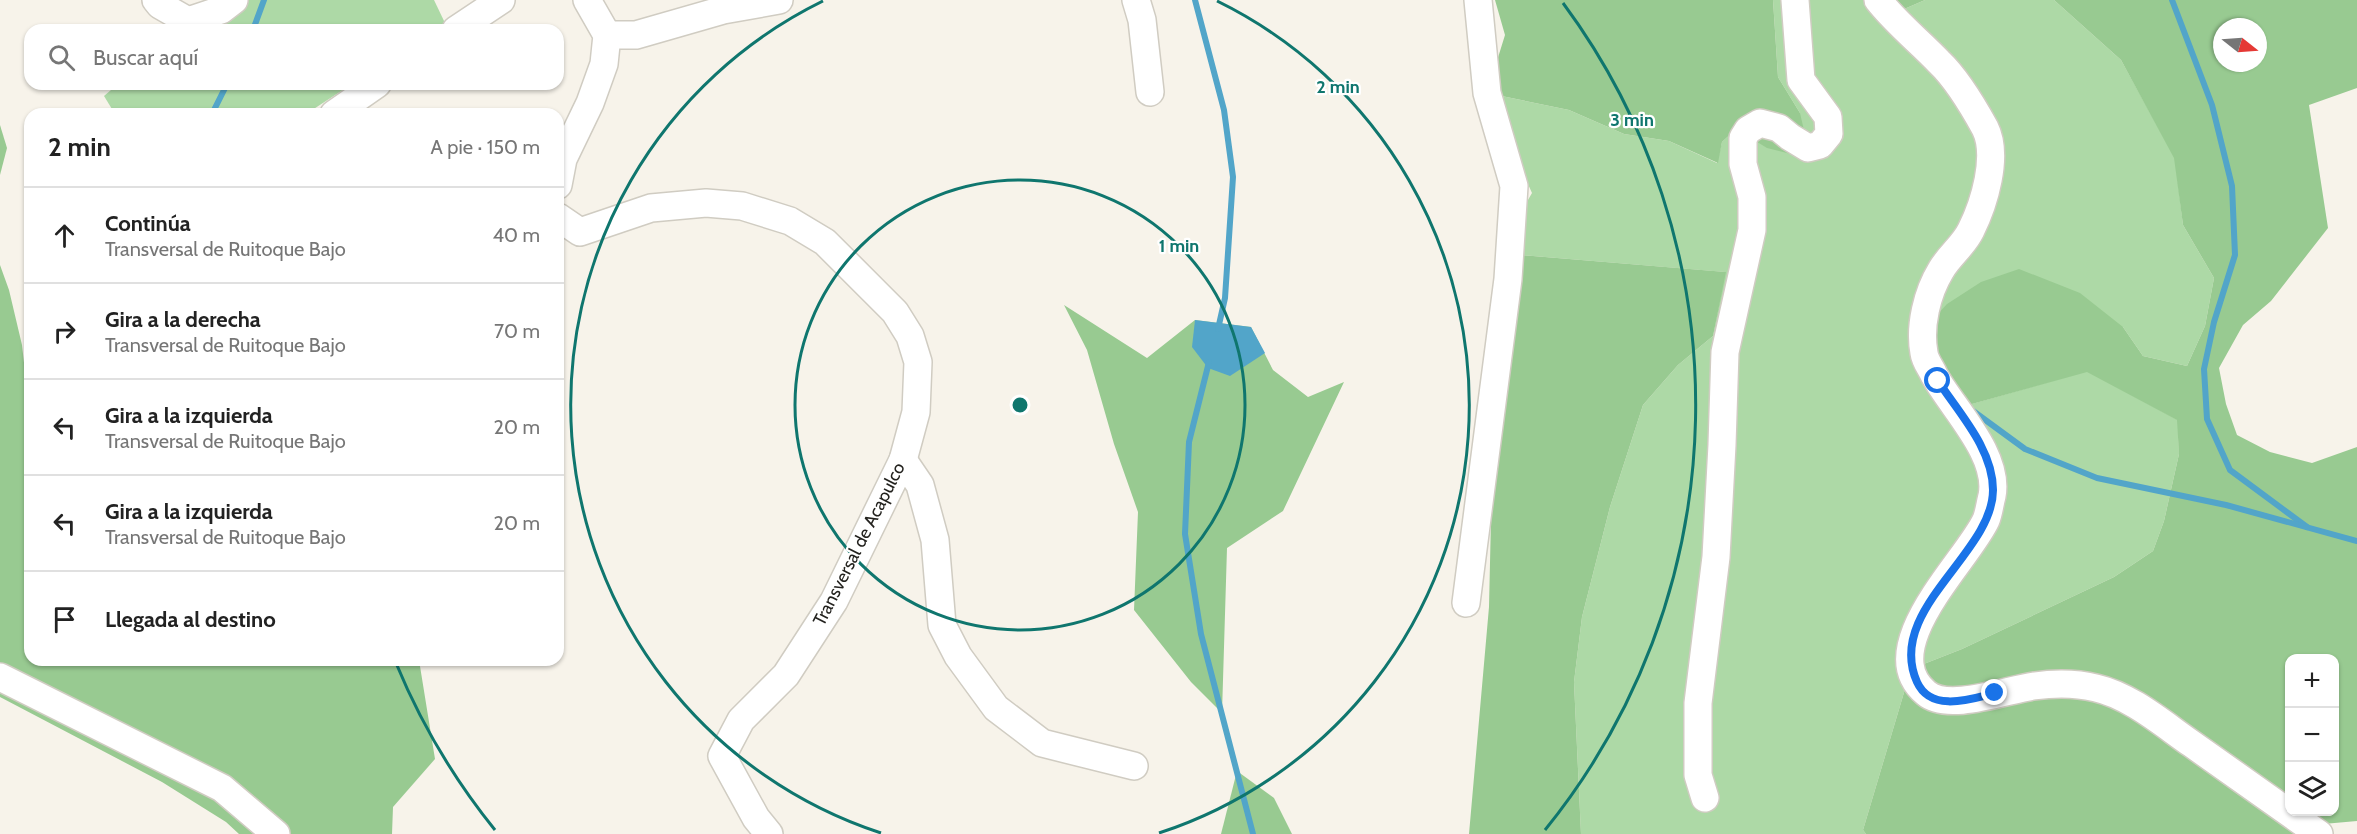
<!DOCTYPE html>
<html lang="es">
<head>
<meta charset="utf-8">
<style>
  body { margin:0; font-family:Cabin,sans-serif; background:#f6f6f6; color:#222 }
  .controls { position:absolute; right:18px; bottom:18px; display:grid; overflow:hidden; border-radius:12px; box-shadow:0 2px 4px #0004 }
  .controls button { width:54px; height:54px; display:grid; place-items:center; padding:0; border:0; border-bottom:2px solid #e0e0e0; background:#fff; color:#222; font:30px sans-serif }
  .compass { position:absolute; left:2213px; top:18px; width:54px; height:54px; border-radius:50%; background:#fff; box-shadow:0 2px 4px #0004; rotate:107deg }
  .stop { position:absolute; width:18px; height:18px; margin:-14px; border:4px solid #1a73e8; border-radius:50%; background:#fff }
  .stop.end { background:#1a73e8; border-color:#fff; box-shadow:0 2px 6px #0008 }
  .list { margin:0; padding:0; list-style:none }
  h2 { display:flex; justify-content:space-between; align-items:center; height:78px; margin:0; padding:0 24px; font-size:26px }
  h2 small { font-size:20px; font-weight:400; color:#767676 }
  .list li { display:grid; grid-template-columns:39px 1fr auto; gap:18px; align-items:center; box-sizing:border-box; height:96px; padding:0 24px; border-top:2px solid #e0e0e0 }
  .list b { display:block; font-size:22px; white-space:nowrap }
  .list p { margin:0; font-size:20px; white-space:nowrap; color:#767676 }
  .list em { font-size:20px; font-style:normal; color:#767676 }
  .icon { flex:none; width:33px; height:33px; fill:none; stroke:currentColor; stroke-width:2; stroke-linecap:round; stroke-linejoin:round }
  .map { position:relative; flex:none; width:2357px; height:834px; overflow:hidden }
  .search { position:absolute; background:#fff; box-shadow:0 2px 4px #0004; left:24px; top:24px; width:540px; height:66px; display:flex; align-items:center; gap:15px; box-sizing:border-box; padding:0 21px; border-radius:18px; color:#767676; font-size:22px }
  .panel { position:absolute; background:#fff; box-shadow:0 2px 4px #0004; left:24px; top:108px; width:540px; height:558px; border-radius:18px }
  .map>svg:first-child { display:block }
  .green { fill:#add9a6 }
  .forest { fill:#98ca91; fill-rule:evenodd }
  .water { fill:#52a5c9 }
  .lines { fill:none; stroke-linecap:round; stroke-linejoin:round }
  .stream { stroke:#52a5c9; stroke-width:6 }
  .minor-casing { stroke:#d0ccc2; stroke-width:30 }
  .minor { stroke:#fff; stroke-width:27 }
  .route { stroke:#1a73e8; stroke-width:8 }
  .ring { fill:none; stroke:#0f766e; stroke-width:3 }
  .labels { text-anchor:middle; stroke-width:4.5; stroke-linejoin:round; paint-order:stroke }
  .street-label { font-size:18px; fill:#23221e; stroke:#fff }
  .centre { fill:#0f766e; stroke:#fff; stroke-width:3 }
  .ring-label { font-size:18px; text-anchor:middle; font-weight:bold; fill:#0f766e; stroke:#fff; stroke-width:4.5; stroke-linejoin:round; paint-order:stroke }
</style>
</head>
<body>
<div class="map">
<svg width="2357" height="834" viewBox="0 0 2357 834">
  <rect width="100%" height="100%" fill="#f7f3ea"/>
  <g class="green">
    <polygon points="234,0 434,0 445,23 435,30 178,30"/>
    <polygon points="1773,0 1875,0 1888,16 1925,0 2054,0 2121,60 2175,158 2183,225 2214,278 2205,326 2187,366 2143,356 2123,327 1954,409 2087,371 2178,420 2179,454 2164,521 2153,551 2114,577 1962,649 1911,669 1863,830 1866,834 1581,834 1574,682 1582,617 1610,507 1643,405 1678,365 1713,336 1725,272 1497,253 1532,193 1487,93 1569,110 1624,134 1669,141 1717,163 1722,142 1736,129 1800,113 1778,77"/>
    <polygon points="118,84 352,84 306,114 115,114 104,96"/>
  </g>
  <g class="forest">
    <polygon points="1495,0 1773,0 1778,77 1800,113 1806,139 1791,154 1767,148 1736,129 1722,142 1718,163 1669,141 1624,134 1569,110 1487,93 1505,35"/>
    <polygon points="1875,0 1925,0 1888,16"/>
    <path d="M2054,0H2357V88L2309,105L2328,228L2271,301L2243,325L2219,368L2226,404L2237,435L2270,452L2312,463L2357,447V821L2301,826L2312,834H1866L1863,830L1911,669L1962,649L2114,577L2153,551L2164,521L2179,454L2177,420L2087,372L1954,409L1922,331L1947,304L1981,282L2019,269L2080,293L2123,327L2143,356L2187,366L2205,326L2214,278L2183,225L2174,158L2121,60ZM2222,27H2258V63H2222ZM2290,658H2334V812H2290Z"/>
    <polygon points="0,125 7,148 0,175"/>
    <polygon points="1497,253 1726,272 1713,336 1678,365 1643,405 1610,507 1582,617 1574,682 1581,834 1469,834 1489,607"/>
    <polygon points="0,265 9,290 22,345 30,416 30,660 419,660 435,759 393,807 392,834 239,834 226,822 162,782 0,697"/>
    <polygon points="1064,305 1147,358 1195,320 1251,327 1273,370 1308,397 1344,382 1283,511 1227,548 1222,713 1191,682 1134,610 1138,512 1114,444 1087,350"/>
    <polygon points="1237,771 1274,798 1292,834 1221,834"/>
  </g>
  <polygon class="water" points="1195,320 1251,327 1265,353 1230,376 1208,368 1192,347"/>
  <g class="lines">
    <g class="stream">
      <polyline points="1195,0 1224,110 1233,177 1225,298 1218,329"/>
      <polyline points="2172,0 2212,105 2232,186 2235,255 2214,322 2204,369 2207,419 2230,470 2307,527"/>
      <polyline points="253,30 264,0"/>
      <polyline points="212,114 227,84"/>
      <polyline points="1209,362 1189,442 1185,534 1201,634 1253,834"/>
      <polyline points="1969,408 2025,449 2097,478 2226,505 2357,541"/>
    </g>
    <g class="minor-casing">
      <g id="minor">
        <polyline points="156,0 160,5 188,21 221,10 234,0"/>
        <polyline points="1136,0 1142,20 1150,92"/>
        <path d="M1878,0C1896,23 1919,41 1939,62C1956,78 1974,108 1985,128C1999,156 1984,204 1971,230C1964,245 1949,256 1941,270C1927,293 1919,326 1924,353C1925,361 1931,368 1934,375C1953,409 2000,455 1992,496C1990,503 1989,513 1986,520C1968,560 1872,648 1926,693C1948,712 2006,690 2034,686C2055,683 2076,683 2096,688C2131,696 2163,724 2192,744C2234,774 2276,804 2319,834"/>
        <polyline points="456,30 501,0"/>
        <polyline points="607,35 636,35 723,10 779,0"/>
        <polyline points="334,114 377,84"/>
        <polyline points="558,185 563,159 590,103 604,64 607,35 587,0"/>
        <polyline points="558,217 580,232 651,208 706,203 742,206 790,221 825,242 895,312 910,336 918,362 916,412 903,460 834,601 786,675 741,720 722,756 756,818 769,834"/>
        <polyline points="903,460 920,485 935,540 942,625 958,656 996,708 1042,743 1134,766"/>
        <polyline points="1466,603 1508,279 1514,186 1487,93 1478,0"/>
        <polyline points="0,677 222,788 276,834"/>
        <polyline points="1705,798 1698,775 1698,703 1716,557 1722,445 1725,352 1752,230 1752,197 1743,164 1743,138 1748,130 1760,123 1779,128 1790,137 1808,148 1820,145 1829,134 1828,117 1801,80 1795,0"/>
      </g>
    </g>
    <use href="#minor" class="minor"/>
  </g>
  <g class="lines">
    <path class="route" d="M1938,381C1959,413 1993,449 1993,490C1993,554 1885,610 1917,682C1931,713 1971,699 1995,693"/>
  </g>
  <g class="ring">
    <circle cx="1020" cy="405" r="225"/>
    <path d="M881 833A450 450 0 0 1 823 1M1217 1A450 450 0 0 1 1159 833"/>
    <path d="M495 830A675 675 0 0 1 396 663M1563 3A675 675 0 0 1 1545 830"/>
  </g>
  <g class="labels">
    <g class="street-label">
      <text transform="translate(859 544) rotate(-63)" y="6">Transversal de Acapulco</text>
    </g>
  </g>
  <circle cx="1020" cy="405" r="9" class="centre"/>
  <g class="ring-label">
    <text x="1338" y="93">2 min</text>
    <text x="1632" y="126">3 min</text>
    <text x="1179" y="252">1 min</text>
  </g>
</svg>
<div class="controls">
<button>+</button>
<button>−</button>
<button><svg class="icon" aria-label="layers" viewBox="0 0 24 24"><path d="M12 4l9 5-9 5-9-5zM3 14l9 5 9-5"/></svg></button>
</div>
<svg class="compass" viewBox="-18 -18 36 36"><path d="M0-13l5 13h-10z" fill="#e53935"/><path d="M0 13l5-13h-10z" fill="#767676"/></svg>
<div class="stop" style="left:1938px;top:381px"></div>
<div class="stop end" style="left:1995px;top:693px"></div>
<div class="search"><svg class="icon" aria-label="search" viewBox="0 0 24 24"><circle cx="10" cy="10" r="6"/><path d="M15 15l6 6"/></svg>Buscar aquí</div>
<section class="panel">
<h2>2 min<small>A pie · 150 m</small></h2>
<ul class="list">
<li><svg class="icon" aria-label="ahead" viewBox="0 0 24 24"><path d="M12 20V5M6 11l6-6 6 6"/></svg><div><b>Continúa</b><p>Transversal de Ruitoque Bajo</p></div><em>40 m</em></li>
<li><svg class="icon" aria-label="right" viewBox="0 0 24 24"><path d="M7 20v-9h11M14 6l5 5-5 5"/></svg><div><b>Gira a la derecha</b><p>Transversal de Ruitoque Bajo</p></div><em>70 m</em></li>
<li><svg class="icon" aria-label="left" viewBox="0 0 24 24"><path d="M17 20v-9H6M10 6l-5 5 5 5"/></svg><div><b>Gira a la izquierda</b><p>Transversal de Ruitoque Bajo</p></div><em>20 m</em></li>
<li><svg class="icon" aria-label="left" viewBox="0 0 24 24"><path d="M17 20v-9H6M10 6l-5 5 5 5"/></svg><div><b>Gira a la izquierda</b><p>Transversal de Ruitoque Bajo</p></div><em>20 m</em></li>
<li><svg class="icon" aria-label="arrive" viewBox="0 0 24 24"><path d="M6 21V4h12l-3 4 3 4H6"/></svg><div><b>Llegada al destino</b></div></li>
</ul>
</section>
</div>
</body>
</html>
